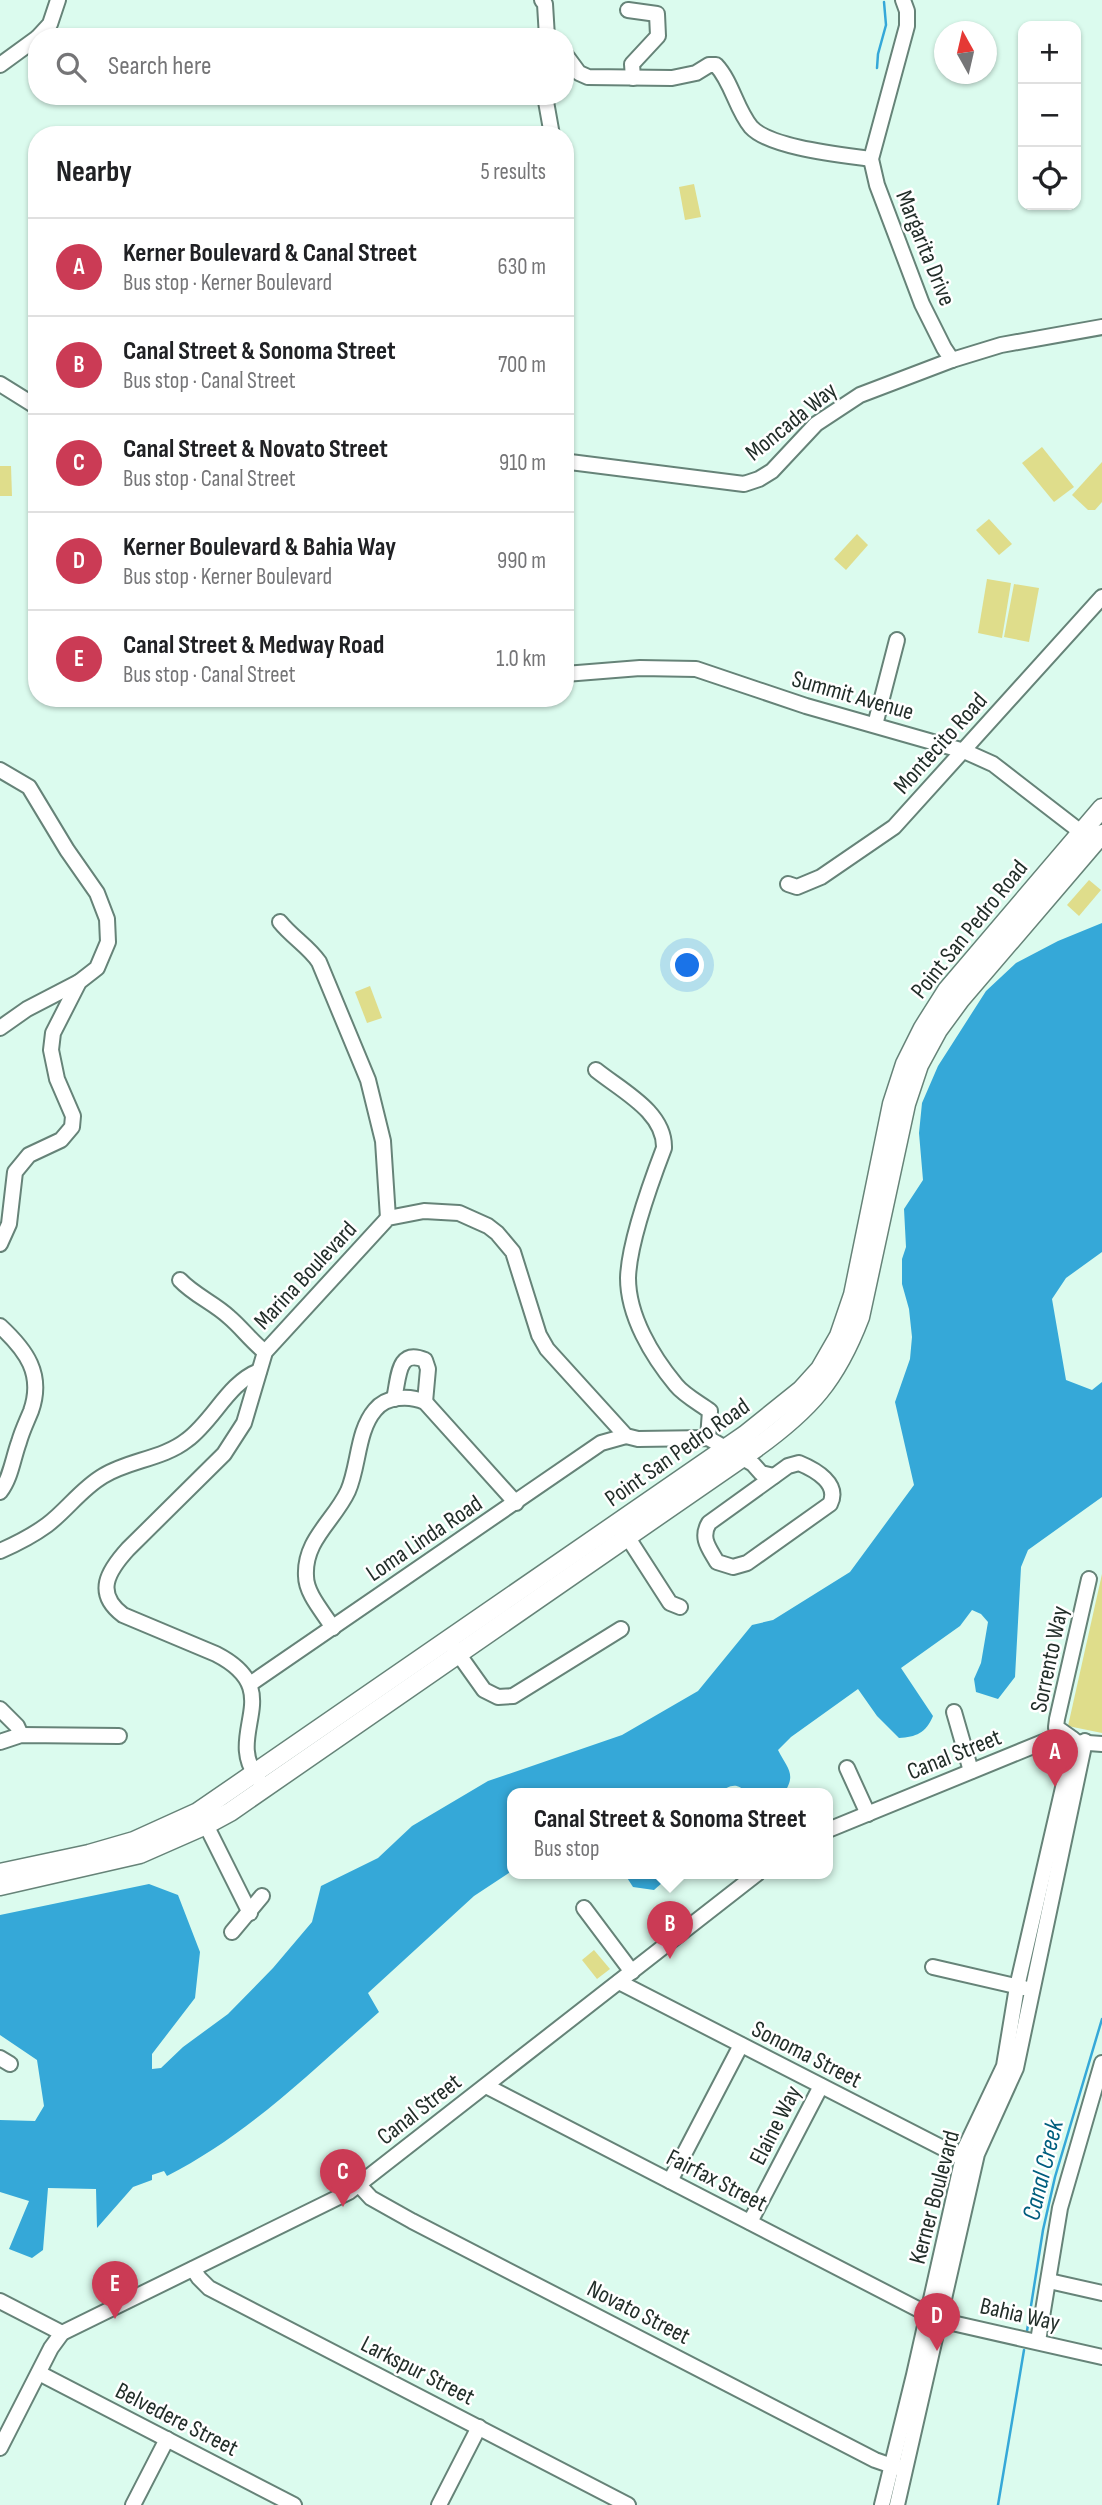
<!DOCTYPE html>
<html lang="en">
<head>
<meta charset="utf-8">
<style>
  body { margin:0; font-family:"Sofia Sans Condensed",sans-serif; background:#f6f6f6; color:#202124 }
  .controls { position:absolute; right:21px; top:21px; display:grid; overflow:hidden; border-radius:14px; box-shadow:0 2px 5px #0004 }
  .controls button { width:63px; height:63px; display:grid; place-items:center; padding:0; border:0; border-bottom:2px solid #e0e0e0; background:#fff; color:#202124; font:35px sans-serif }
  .compass { position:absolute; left:934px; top:21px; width:63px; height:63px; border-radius:50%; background:#fff; box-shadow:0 2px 5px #0004; rotate:352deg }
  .you { position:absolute; left:688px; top:966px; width:24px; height:24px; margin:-18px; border:5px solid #fff; border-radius:50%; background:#1a73e8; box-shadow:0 0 0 10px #1a73e833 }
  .badge { display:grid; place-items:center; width:46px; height:46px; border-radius:50%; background:#cb3b55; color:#fff; font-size:23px; font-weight:700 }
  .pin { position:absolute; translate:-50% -58px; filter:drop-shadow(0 2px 4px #0008) }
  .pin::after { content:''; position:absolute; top:37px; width:24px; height:21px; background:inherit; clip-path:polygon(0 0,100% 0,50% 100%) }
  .popup { position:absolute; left:507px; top:1788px; width:326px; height:91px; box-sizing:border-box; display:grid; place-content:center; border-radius:14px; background:#fff; filter:drop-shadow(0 2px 5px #0005); font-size:23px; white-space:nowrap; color:#757577 }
  .popup b { font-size:26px; color:#202124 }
  .popup::after { content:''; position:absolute; left:50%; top:100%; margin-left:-14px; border:14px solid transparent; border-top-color:#fff }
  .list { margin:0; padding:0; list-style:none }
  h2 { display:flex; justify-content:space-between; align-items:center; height:91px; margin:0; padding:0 28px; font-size:30px }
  h2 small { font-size:23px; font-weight:400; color:#757577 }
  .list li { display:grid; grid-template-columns:46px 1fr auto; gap:21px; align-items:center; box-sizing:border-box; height:98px; padding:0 28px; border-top:2px solid #e0e0e0 }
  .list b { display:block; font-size:26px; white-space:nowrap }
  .list p { margin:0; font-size:23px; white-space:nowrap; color:#757577 }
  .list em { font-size:23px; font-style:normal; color:#757577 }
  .icon { flex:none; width:38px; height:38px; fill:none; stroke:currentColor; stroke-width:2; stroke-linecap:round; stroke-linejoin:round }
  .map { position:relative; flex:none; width:1102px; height:2505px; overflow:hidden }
  .search { position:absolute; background:#fff; box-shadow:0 2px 5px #0004; left:28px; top:28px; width:546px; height:77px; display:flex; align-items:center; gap:18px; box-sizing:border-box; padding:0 24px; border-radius:28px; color:#757577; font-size:26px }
  .panel { position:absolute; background:#fff; box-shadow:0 2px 5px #0004; left:28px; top:126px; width:546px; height:581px; border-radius:28px }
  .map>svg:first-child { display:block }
  .green { fill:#dfdd8b }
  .water { fill:#35a8d8 }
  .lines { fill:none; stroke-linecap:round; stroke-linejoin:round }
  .stream { stroke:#35a8d8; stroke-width:2.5 }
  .minor-casing { stroke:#668378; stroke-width:18 }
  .major-casing { stroke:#668378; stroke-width:21 }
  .minor { stroke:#fff; stroke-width:14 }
  .major { stroke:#fff; stroke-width:18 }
  .labels { text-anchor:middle; stroke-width:5; stroke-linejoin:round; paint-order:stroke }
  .street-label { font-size:24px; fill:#222e29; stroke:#fff }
  .water-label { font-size:26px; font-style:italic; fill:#005e7e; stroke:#fff }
</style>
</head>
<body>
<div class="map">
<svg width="1102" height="2505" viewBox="0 0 1102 2505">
  <rect width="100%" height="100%" fill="#dbfbee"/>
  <g class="green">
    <polygon points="694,184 701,217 685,220 679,187"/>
    <polygon points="1042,447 1074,487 1054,502 1022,463"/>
    <polygon points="1102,462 1102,502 1095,510 1088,510 1072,495"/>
    <polygon points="0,466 11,466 12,496 0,496"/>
    <polygon points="989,519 1012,544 999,555 976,530"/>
    <polygon points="857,534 868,545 846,570 834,559"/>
    <polygon points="987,579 1011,583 1002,638 978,633"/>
    <polygon points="1014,584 1039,588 1029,642 1004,637"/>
    <polygon points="1089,880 1101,890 1079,916 1067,905"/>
    <polygon points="370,986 382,1018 367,1023 355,992"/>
    <polygon points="1102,1574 1102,1733 1068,1726"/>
    <polygon points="594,1950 610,1969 597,1979 582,1960"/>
  </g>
  <g class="water">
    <path d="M1102,923V1252L1066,1278L1052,1299L1066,1380L1092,1390L1102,1382V1497L1028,1550L1021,1567L1015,1677L998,1699L976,1692L974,1679L981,1663L988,1622L981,1614L972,1610L960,1626L901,1668L933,1716C926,1733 916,1737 899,1738L877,1716L858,1689L791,1737L778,1750C787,1768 797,1774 784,1793H747C736,1781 730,1786 717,1793H512V1871L474,1896L368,1993L379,2012C312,2071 248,2135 167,2176L164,2171L152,2175V2180L133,2187L97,2228L96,2189L48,2188L43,2250L32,2258L9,2249L29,2201L0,2192V2120L35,2121L44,2106L37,2060L0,2035V1915L149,1884L178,1895L200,1952L195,1998L152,2054V2069L161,2068L183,2047L228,2014L273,1968L312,1922L321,1886L378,1858L412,1826L488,1781L622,1735L698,1691L752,1625L773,1620L850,1572L914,1485L895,1402L910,1359L912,1337L909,1309L902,1284V1259L906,1247L904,1209L923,1180L919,1133L922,1103L938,1066L986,991L1016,963L1058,941Z"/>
    <polygon points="624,1873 670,1873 671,1875 654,1890 633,1887"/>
  </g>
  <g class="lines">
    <g class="stream">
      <polyline points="877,68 878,54 886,25 884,2"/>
      <polyline points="1027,2331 1043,2230 1055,2177 1102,2019"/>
      <polyline points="998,2505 1024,2350"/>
    </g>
    <g class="minor-casing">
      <g id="minor">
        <polyline points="542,0 545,4 547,37"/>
        <polyline points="903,0 907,11 907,26 871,159 877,185 922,304 944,348 952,360"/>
        <polyline points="628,10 657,14 658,36 632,64 633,78"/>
        <polyline points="38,37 50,24 58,0"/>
        <path d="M565,54L579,73L588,77L672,78L696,73L709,65H716C732,82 736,109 751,127C770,148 843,155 871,159"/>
        <polyline points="0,65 37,38"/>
        <polyline points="545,96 552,135"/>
        <polyline points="0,384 37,407"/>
        <polyline points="570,462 744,484 759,479 772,471 816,424 860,395 952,360 1001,345 1102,327"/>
        <polyline points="565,674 640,668 696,669 806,706 964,751 993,764 1090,839"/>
        <polyline points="875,725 897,640"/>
        <polyline points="0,770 29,787 67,850 97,893 107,919 108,942 97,968 79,982 53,1033 51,1050 57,1079 73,1116 72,1127 61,1140 29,1155 15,1172 9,1224 0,1244"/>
        <polyline points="788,884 797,887 821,877 894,827 1102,597"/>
        <path d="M280,922C292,937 309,947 319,962L368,1080L383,1141L388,1218"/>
        <polyline points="0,1028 27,1009 79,982"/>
        <path d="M596,1070C622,1091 665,1112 664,1148C651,1182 629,1243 628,1278C628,1316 652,1356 676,1385C684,1395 699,1403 710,1411L708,1438"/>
        <path d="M180,1280C194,1295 214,1303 229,1317C242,1328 251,1341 265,1352"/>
        <path d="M0,1326C26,1350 44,1374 31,1411C27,1421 22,1431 19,1442C13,1458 11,1478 0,1492"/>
        <path d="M394,1399C399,1378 397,1348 425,1360L428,1369L425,1402"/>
        <path d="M799,1463C816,1470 840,1484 830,1504L747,1563L733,1567L717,1562C709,1548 700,1538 709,1523L788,1466Z"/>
        <polyline points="623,1530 670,1603 680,1607"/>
        <path d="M0,1551C16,1544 32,1536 47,1525C67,1510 81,1489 103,1476C129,1460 163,1459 187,1440C214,1420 228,1383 259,1371"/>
        <path d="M333,1628C324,1613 306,1594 306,1576C304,1540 334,1521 348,1491C359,1466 357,1431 375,1410C386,1396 409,1395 425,1402L516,1503"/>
        <polyline points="452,1645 484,1690 498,1697 513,1696 621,1629"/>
        <polyline points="250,1684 601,1443 626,1436"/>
        <polyline points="0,1709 17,1726 21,1735"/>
        <polyline points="954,1712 971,1771"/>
        <polyline points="1073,1739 1056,1727 1057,1719 1089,1579"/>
        <polyline points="0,1742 21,1735 119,1736"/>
        <polyline points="847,1768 868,1814"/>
        <path d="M259,1780C221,1734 290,1692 216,1654L123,1615C94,1593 108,1571 128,1549L224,1454L244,1423L265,1352L388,1218L424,1211L459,1213L488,1226L497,1233L513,1252L539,1335L547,1349L626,1436L638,1439L708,1438L753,1464L761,1473L774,1476"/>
        <polyline points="206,1825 250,1913"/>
        <polyline points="828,1830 1048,1740 1102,1744"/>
        <polyline points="584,1908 632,1972"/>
        <polyline points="232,1932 262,1896"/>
        <polyline points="933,1967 1024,1988"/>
        <polyline points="619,1982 970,2162"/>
        <polyline points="0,2058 10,2064"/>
        <polyline points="486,2086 939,2320 1102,2357"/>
        <polyline points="670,2181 741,2045"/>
        <polyline points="359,2185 371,2198 412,2221 875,2460 898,2468"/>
        <polyline points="750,2222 821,2086"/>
        <polyline points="193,2269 199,2278 209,2288 628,2505"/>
        <polyline points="1049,2281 1102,2293"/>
        <polyline points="0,2301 62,2333"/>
        <polyline points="1038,2341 1060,2208 1102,2063"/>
        <polyline points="39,2373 294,2505"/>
        <polyline points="0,2448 51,2348 62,2333 349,2192 758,1873"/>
        <polyline points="133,2505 167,2439"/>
        <polyline points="439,2505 479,2427"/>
        <polyline points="882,2505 914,2375 965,2148 1004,2066 1017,1987 1074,1740"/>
        <polyline points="897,2505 977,2154 1016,2068 1085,1741"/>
      </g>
    </g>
    <g class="major-casing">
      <g id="major">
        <polyline points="0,1873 89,1854 134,1841 198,1812 745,1435 801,1390 820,1369 839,1336 853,1295 892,1104 905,1064 923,1028 947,990 1102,808"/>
        <path d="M0,1886L140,1854L206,1825L230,1812L756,1448C810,1409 836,1380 860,1317L906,1104L919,1065L938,1030L960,1000L1102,834"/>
      </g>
    </g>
    <use href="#minor" class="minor"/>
    <use href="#major" class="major"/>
  </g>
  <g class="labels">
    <g class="street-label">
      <text transform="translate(926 248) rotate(68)" y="8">Margarita Drive</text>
      <text transform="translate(791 421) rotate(-39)" y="8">Moncada Way</text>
      <text transform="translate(853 695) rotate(16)" y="8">Summit Avenue</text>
      <text transform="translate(940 743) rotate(-48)" y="8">Montecito Road</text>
      <text transform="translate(969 929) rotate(-51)" y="8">Point San Pedro Road</text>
      <text transform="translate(305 1275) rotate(-47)" y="8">Marina Boulevard</text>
      <text transform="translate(677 1452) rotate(-35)" y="8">Point San Pedro Road</text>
      <text transform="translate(424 1538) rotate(-34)" y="8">Loma Linda Road</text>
      <text transform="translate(1049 1659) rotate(-78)" y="8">Sorrento Way</text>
      <text transform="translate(954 1754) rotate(-22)" y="8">Canal Street</text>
      <text transform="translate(807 2054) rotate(27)" y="8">Sonoma Street</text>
      <text transform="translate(419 2109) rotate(-38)" y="8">Canal Street</text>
      <text transform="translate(775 2125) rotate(-63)" y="8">Elaine Way</text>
      <text transform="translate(717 2180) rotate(27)" y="8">Fairfax Street</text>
      <text transform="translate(934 2197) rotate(-75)" y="8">Kerner Boulevard</text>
      <text transform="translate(639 2312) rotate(27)" y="8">Novato Street</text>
      <text transform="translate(1020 2314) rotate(13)" y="8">Bahia Way</text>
      <text transform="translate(418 2370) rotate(27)" y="8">Larkspur Street</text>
      <text transform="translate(177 2419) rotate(27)" y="8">Belvedere Street</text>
    </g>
    <g class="water-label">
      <text transform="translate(1042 2170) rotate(-76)" y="9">Canal Creek</text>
    </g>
  </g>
</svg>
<div class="controls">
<button>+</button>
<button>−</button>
<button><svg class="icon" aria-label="locate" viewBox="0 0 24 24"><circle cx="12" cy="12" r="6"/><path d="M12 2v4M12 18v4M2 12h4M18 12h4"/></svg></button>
</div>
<svg class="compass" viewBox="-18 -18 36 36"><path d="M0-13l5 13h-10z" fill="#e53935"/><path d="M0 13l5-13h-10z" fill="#757577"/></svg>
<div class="you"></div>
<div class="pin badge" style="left:1055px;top:1787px">A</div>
<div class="pin badge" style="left:670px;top:1959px">B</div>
<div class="popup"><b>Canal Street &amp; Sonoma Street</b>Bus stop</div>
<div class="pin badge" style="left:343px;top:2207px">C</div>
<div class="pin badge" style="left:937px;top:2351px">D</div>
<div class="pin badge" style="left:115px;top:2319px">E</div>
<div class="search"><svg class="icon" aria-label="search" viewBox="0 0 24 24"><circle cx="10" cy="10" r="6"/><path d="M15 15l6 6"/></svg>Search here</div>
<section class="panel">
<h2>Nearby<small>5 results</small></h2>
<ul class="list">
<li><span class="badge">A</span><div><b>Kerner Boulevard &amp; Canal Street</b><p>Bus stop · Kerner Boulevard</p></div><em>630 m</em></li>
<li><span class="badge">B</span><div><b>Canal Street &amp; Sonoma Street</b><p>Bus stop · Canal Street</p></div><em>700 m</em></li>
<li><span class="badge">C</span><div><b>Canal Street &amp; Novato Street</b><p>Bus stop · Canal Street</p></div><em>910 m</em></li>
<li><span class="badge">D</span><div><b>Kerner Boulevard &amp; Bahia Way</b><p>Bus stop · Kerner Boulevard</p></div><em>990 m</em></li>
<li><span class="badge">E</span><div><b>Canal Street &amp; Medway Road</b><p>Bus stop · Canal Street</p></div><em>1.0 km</em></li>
</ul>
</section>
</div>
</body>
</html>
